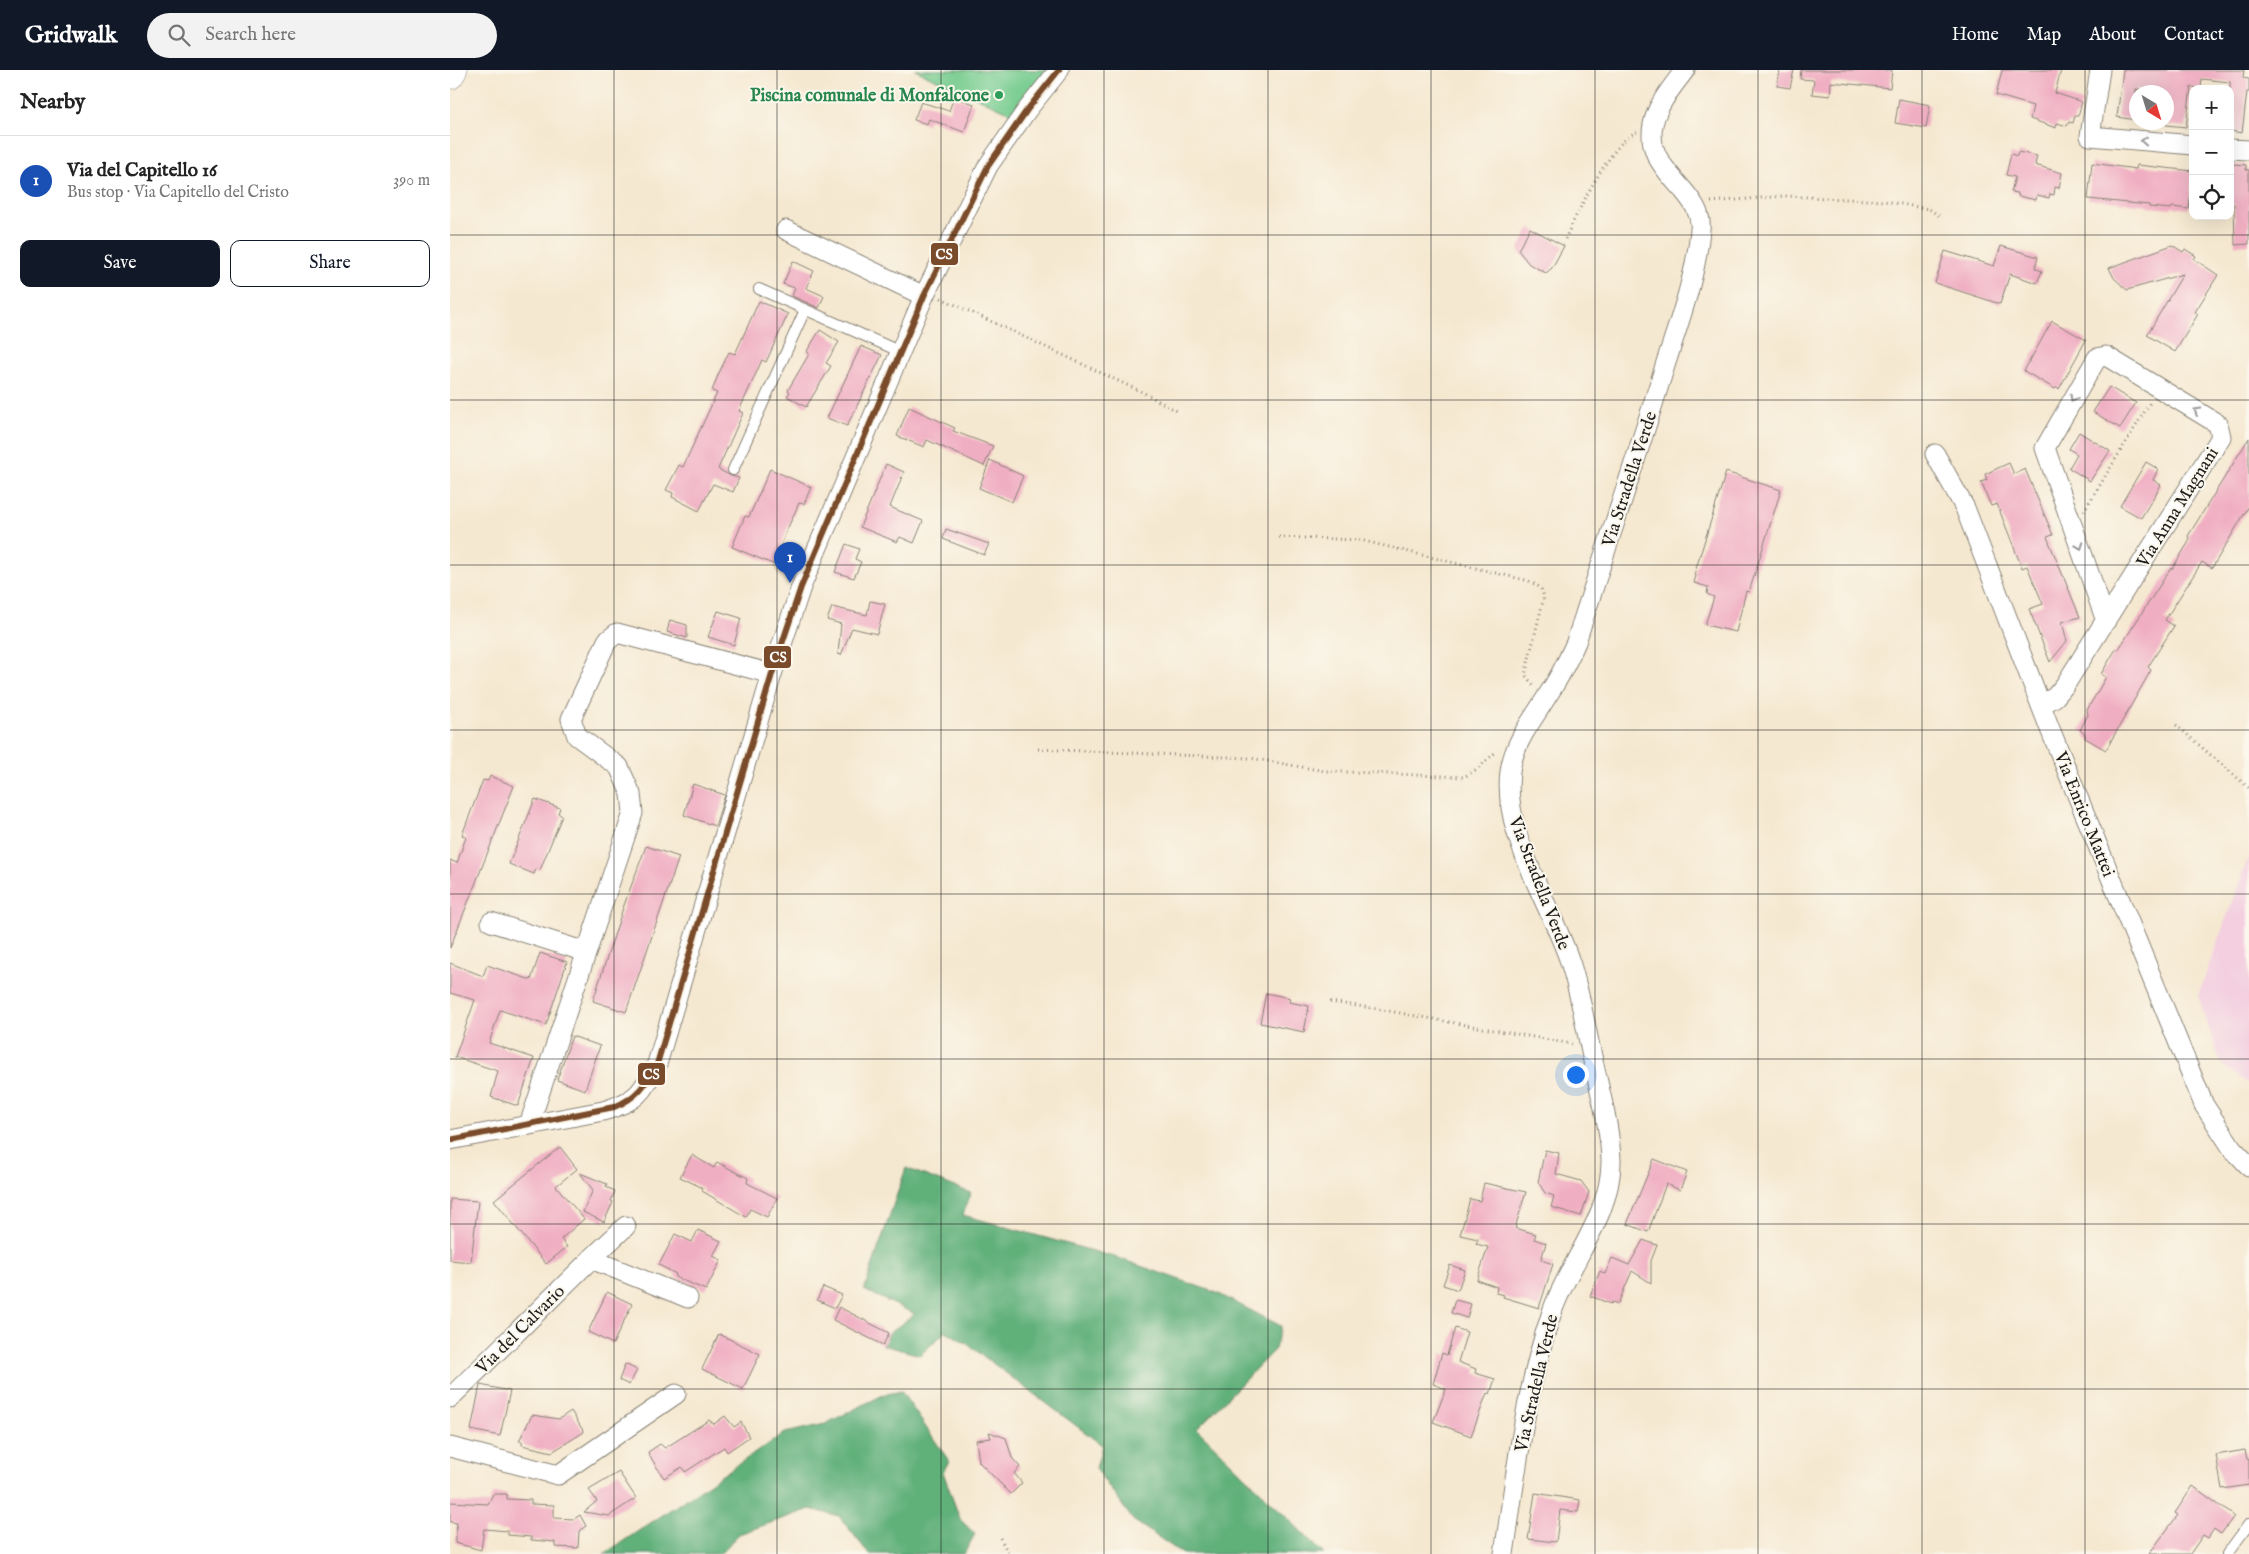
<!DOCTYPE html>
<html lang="en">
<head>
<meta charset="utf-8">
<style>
  body { margin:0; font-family:"IM FELL English",serif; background:#f2f2f2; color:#222 }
  .controls { position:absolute; right:15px; top:15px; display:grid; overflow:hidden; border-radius:10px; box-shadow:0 5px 20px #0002 }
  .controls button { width:45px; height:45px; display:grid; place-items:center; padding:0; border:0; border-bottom:1px solid #e0e0e0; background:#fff; color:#222; font:25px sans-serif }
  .compass { position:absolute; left:1679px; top:15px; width:45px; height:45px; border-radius:50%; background:#fff; box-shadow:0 5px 20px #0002; rotate:142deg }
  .you { position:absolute; left:1125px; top:1004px; width:18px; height:18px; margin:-12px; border:4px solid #fff; border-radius:50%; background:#1a73e8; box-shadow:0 0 0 8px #1a73e833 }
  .badge { display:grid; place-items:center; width:32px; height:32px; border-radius:50%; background:#111827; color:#fff; font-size:16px; font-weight:700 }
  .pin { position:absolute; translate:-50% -41px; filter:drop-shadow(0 1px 2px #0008) }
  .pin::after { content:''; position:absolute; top:26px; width:18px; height:15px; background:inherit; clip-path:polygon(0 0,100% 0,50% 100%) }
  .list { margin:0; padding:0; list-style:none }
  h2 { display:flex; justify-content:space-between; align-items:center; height:65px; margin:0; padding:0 20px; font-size:21px }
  h2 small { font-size:16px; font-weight:400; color:#767676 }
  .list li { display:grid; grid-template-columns:32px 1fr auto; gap:15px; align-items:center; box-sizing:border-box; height:90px; padding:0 20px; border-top:1px solid #e0e0e0 }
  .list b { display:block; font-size:19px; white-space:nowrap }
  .list p { margin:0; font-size:16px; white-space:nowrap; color:#767676 }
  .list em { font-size:16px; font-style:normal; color:#767676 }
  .actions { display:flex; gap:10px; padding:15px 20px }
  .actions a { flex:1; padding:11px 0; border:1px solid #111827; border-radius:10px; text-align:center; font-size:18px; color:#111827 }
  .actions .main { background:#111827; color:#fff }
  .icon { flex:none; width:28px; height:28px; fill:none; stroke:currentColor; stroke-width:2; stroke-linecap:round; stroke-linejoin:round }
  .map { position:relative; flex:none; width:1799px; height:1484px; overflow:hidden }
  header { display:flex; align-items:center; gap:30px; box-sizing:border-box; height:70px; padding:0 25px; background:#111827; color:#fff }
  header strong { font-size:24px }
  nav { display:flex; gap:28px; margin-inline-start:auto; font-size:18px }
  .search { width:350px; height:45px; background:#f2f2f2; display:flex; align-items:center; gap:12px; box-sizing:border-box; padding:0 18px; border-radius:28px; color:#767676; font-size:19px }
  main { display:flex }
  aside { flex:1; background:#fff }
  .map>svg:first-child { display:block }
  .built { fill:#f3cfe0 }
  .green { fill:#77cc90; stroke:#4a7456 }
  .forest { fill:#61b07a; stroke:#3e664b }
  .building { fill:#f0aec3 }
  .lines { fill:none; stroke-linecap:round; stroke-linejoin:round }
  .service-casing { stroke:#888276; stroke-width:12 }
  .minor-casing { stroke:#888276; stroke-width:21 }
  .primary-casing { stroke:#888276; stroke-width:29 }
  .path { stroke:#888276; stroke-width:3; stroke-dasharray:1 4; stroke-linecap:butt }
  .service { stroke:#fff; stroke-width:10 }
  .minor { stroke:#fff; stroke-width:19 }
  .primary { stroke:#fff; stroke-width:28 }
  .bus-1-casing { stroke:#fbf7ec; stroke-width:10 }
  .bus-1 { stroke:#7a4b2a; stroke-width:6 }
  .oneway { stroke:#999 }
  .grid { fill:none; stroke:#1c1c1c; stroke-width:1; stroke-opacity:0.55 }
  .leisure-dot { fill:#2e9e5b; stroke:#fbf7ec; stroke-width:2 }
  .labels { text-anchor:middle; stroke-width:4; stroke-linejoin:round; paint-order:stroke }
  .leisure-label { font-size:18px; font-weight:bold; fill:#27864d; stroke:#fbf7ec; text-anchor:end }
  .street-label { font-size:18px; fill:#1c1c1c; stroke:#fbf7ec }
  .line-badge { stroke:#fbf7ec; stroke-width:2 }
  .badge-label { font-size:14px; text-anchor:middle; font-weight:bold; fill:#fff }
</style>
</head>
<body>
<header>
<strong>Gridwalk</strong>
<div class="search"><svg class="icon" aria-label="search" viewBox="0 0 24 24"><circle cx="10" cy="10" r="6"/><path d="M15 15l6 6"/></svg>Search here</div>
<nav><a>Home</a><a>Map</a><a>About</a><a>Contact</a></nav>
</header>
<main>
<aside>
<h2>Nearby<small></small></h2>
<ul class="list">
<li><span class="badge" style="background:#1a4fb4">1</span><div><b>Via del Capitello 16</b><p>Bus stop · Via Capitello del Cristo</p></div><em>390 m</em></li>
</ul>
<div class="actions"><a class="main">Save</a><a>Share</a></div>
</aside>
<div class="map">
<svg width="1799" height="1484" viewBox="0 0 1799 1484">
  <rect width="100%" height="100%" fill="#fbf7ec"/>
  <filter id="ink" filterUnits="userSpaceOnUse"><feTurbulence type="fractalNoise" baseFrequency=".02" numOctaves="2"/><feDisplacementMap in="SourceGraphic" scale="10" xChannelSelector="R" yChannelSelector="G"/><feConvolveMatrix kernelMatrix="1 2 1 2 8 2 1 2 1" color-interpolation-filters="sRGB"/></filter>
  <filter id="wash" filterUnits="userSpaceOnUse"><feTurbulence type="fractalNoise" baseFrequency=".0096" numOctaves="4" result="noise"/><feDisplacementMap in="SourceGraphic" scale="20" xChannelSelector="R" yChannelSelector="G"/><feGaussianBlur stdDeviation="1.12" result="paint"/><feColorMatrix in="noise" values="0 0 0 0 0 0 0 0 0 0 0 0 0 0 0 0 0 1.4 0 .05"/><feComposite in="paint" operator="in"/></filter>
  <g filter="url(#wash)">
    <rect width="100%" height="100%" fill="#f5e8d0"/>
    <polygon class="built" points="1799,785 1799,1014 1771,994 1748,926"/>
    <polygon class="green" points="465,0 597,0 561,43"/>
    <g class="forest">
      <polygon points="456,1098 521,1123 513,1145 668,1188 767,1223 831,1256 825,1279 747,1359 874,1484 733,1484 683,1450 646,1399 652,1375 516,1273 496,1261 470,1285 433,1275 439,1263 465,1244 414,1220"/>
      <polygon points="451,1321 499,1391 493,1402 510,1449 525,1464 514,1484 419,1484 389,1446 360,1439 289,1464 270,1484 154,1484 335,1363 375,1354 433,1325"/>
    </g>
    <g id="blocks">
      <g class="building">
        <polygon points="1330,0 1344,0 1340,18 1327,16"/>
        <polygon points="1351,0 1442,0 1440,18 1381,12 1380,26 1362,24 1364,10 1350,9"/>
        <polygon points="1552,0 1611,0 1605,23 1632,32 1628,46 1625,46 1623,53 1619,52 1617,56 1607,53 1606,58 1580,49 1583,36 1546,25"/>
        <polygon points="1673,0 1794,0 1793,8 1799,9 1799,22 1797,22 1792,63 1780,61 1780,12 1752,9 1751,18 1741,17 1736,57 1716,55 1716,22 1686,19 1686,50 1667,47"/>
        <polygon points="504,27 524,34 514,62 479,49 477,54 464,50 471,32 499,41"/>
        <polygon points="1449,29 1480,35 1476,58 1445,53"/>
        <polygon points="1568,82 1587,86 1585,95 1612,103 1609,118 1605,117 1604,125 1600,124 1599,128 1587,125 1586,130 1568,126 1568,123 1561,122 1565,107 1556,105 1561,84 1567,86"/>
        <polygon points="1642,93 1686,99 1687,95 1743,101 1739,139 1722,137 1721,139 1699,137 1699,135 1638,129"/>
        <polygon points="1783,94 1796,95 1796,100 1799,100 1799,174 1785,175 1784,134 1780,134 1780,97 1783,97"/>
        <polygon points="1080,158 1114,176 1102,198 1096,203 1079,194 1068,180"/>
        <polygon points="1722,175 1733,182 1735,179 1746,186 1744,189 1768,205 1745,242 1748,244 1725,282 1697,265 1733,204 1677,220 1664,208 1659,198"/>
        <polygon points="1551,176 1588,187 1585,198 1592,201 1587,213 1560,204 1550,234 1485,213 1495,181 1544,196"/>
        <polygon points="343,191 364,201 356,218 374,226 369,238 342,226 345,218 333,214"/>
        <polygon points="309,231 338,244 316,292 312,290 289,341 293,343 268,399 281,406 289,408 283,422 263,414 249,441 222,427 223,423 216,420 229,395 233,397 267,323 262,321 268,305 279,282 285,284"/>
        <polygon points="1602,251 1636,270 1609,319 1607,317 1605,319 1574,301"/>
        <polygon points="370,260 389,272 376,293 381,296 356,337 337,326 340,322 338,320 359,284 357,281"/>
        <polygon points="411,276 432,285 397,356 377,348"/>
        <polygon points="1659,317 1686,333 1670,358 1643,342"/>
        <polygon points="459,337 505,358 503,361 543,376 534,396 477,370 474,377 447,366"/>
        <polygon points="1629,362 1660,381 1640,411 1619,398 1627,384 1619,379"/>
        <polygon points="1799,368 1799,436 1762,498 1752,492 1715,550 1724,556 1698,597 1701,600 1656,680 1635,668 1635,664 1630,660 1638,645 1637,640 1656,607 1651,604 1666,579 1668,580 1721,498 1722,499 1740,470 1738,466"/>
        <polygon points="540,390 573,406 562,432 529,418"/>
        <polygon points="1696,392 1708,399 1703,410 1711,415 1691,448 1670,436"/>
        <polygon points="1559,393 1564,404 1575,399 1603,465 1597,467 1630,547 1612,552 1617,571 1600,592 1579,539 1593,534 1577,496 1572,498 1547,434 1541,436 1531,412 1537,410 1535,404"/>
        <polygon points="436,394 454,402 440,437 473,451 464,473 450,467 447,472 410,457"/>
        <polygon points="320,399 361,417 354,434 349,433 336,462 331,475 334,476 325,495 282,477 295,446 299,447"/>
        <polygon points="1276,402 1331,420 1299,522 1296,521 1286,562 1255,555 1264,527 1257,524 1258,517 1244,513 1246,505 1244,505"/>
        <polygon points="496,459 539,474 534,485 493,469"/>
        <polygon points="396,474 409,479 405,489 411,492 404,508 385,502"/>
        <polygon points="420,531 435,534 427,564 402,558 391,585 388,584 391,554 377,550 382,537 417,545"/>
        <polygon points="268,541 291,548 284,575 258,567"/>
        <polygon points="220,550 237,555 237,568 217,562"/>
        <polygon points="40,706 64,716 0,878 0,790 7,793 16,767 12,765 33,710 38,711"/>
        <polygon points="243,714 275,725 265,756 234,745"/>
        <polygon points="85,729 110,738 108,743 112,746 90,800 86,799 84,804 59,794"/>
        <polygon points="196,776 229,787 176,942 143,931 173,838"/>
        <polygon points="90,883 117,892 96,955 50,940 39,973 84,988 68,1036 41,1027 48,1001 5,987 25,930 0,923 0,893 33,906 37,895 81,910"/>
        <polygon points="816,923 840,928 839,932 859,936 854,962 810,953"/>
        <polygon points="122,966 150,976 135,1020 107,1010"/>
        <polygon points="110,1077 127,1099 106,1116 134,1149 111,1169 117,1177 96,1194 44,1130"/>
        <polygon points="1095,1080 1109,1083 1106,1104 1131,1111 1139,1122 1131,1146 1101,1137 1104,1126 1095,1123 1088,1112"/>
        <polygon points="242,1085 264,1098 267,1092 284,1101 298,1108 297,1113 327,1128 317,1147 300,1139 296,1147 252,1121 253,1118 230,1107"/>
        <polygon points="1204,1089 1237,1102 1230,1120 1216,1114 1198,1162 1177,1154"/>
        <polygon points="130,1103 157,1114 156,1117 165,1121 161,1131 163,1132 154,1152 133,1142 143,1120"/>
        <polygon points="1034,1113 1076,1122 1065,1158 1086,1164 1084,1169 1096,1173 1091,1190 1103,1194 1089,1238 1053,1227 1054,1225 1046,1223 1047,1217 1027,1210 1038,1177 1026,1174 1028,1169 1010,1165 1020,1129 1030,1131"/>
        <polygon points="0,1129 28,1131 21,1192 0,1190"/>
        <polygon points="248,1160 271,1171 263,1186 271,1190 256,1220 225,1207 226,1204 209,1195 225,1164 242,1172"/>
        <polygon points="1193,1170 1207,1175 1201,1191 1201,1213 1182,1201 1168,1234 1162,1232 1161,1234 1140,1226 1150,1201 1155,1204 1162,1188 1179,1195"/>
        <polygon points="1000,1195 1015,1200 1008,1220 993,1215"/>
        <polygon points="373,1217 392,1225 385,1238 367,1230"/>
        <polygon points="157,1222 182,1234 163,1274 138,1262"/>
        <polygon points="1005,1230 1021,1234 1017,1248 1001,1243"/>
        <polygon points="389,1237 439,1263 433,1275 383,1250"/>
        <polygon points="1005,1258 1017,1262 1008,1292 1026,1299 1025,1303 1045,1309 1040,1324 1037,1323 1021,1366 983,1352 996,1319 983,1314 992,1283 997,1285"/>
        <polygon points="269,1264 310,1284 293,1319 252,1299"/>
        <polygon points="175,1294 187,1300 179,1315 169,1310"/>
        <polygon points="30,1315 60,1321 50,1366 21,1360"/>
        <polygon points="121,1341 134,1362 102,1382 72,1375 72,1371 69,1371 82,1345 109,1349"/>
        <polygon points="275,1346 284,1357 291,1352 299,1367 277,1382 274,1377 235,1402 232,1397 214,1408 199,1385 198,1382 210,1374 215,1378 259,1350 264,1354"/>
        <polygon points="539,1362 556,1368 562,1388 570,1397 564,1403 572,1413 561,1424 529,1392 526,1370 541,1368"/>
        <polygon points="1795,1380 1797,1389 1799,1390 1799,1415 1772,1419 1766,1385"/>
        <polygon points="169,1402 186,1428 159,1446 134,1442 147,1431 139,1420"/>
        <polygon points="1743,1416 1784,1446 1771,1464 1764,1459 1758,1468 1753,1465 1740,1484 1699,1484 1728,1445 1725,1443"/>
        <polygon points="1085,1423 1130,1430 1128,1442 1110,1440 1106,1472 1078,1469"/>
        <polygon points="43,1424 57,1424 57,1429 81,1430 81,1434 104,1435 104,1448 124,1449 130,1445 136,1456 129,1461 128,1478 105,1477 105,1472 81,1470 81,1467 58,1465 58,1461 34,1459 31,1480 5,1473 7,1453 0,1452 0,1432 38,1434"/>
      </g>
    </g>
  </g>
  <g filter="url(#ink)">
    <use href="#blocks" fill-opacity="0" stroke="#888276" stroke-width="1"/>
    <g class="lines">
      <g class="service-casing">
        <g id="service">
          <polyline points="309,219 451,282"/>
          <polyline points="283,400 355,240"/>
          <polyline points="1777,1484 1799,1454"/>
        </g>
      </g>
      <g class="minor-casing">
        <g id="minor">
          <polyline points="1650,0 1640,66 1743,75"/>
          <polyline points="1780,79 1799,80"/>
          <polyline points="336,160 474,226"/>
          <polyline points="1485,384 1515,438 1600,659 1754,1035 1782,1078 1799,1096"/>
          <polyline points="1591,635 1605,627 1615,615 1771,367 1768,354 1656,286 1647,288 1595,378 1656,551"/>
          <polyline points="41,852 136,882"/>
          <polyline points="79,1055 183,743 181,724 169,697 127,666 121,649 157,571 167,563 322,604"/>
          <path d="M0,1070L153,1041C187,1031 191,1024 207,994L322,604L351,517L474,226L538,96L577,40L609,0"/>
          <polyline points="141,1189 238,1228"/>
          <polyline points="0,1328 141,1189 176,1156"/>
          <polyline points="0,1377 108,1405 226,1324"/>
          <path d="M1054,1484C1066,1403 1075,1320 1102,1242C1119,1192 1162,1145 1161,1090C1160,1058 1151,1026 1144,995C1136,961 1131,925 1120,892C1100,831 1046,755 1062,691C1069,665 1086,645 1099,623C1110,607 1118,590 1126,572C1155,481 1186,390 1214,299C1228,254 1246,208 1250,160C1252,144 1243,132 1233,120C1224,110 1212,97 1206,84C1192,52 1217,23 1235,0"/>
        </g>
      </g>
      <g class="primary-casing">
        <polyline id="primary" points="0,5 3,0"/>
      </g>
      <g class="path">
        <polyline points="1261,132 1335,126 1434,131 1479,139 1491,147"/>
        <path d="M1115,169C1126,145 1162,70 1187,62"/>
        <polyline points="491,228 694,323 727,341"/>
        <polyline points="1634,441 1701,331"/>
        <polyline points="829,467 910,470 1079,511 1091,518 1094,527 1075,605 1085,617"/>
        <polyline points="1726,655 1799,718"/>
        <polyline points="588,679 800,688 875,701 1014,707 1027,699 1047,681"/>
        <polyline points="880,932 922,938 1122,974"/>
        <polyline points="550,1468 559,1484"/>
      </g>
      <use href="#service" class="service"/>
      <use href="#minor" class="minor"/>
      <use href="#primary" class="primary"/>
      <g class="bus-1-casing">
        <path id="bus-1" d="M0,1070L164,1037C187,1028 196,1014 207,994L322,604L351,517L474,226L538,96L577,40L609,0"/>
      </g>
      <use href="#bus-1" class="bus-1"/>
    </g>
    <defs><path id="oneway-chevron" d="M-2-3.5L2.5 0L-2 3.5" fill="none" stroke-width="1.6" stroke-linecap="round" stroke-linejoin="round" transform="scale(1.25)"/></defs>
    <g class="oneway">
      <use href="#oneway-chevron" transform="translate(1694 71) rotate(-175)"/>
      <use href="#oneway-chevron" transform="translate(1623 328) rotate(120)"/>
      <use href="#oneway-chevron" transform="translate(1747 341) rotate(-149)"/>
      <use href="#oneway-chevron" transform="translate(1630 476) rotate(70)"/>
    </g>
  </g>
  <path class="grid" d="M164,0V1484M327,0V1484M491,0V1484M654,0V1484M818,0V1484M981,0V1484M1145,0V1484M1308,0V1484M1472,0V1484M1635,0V1484M0,165H1799M0,330H1799M0,495H1799M0,660H1799M0,824H1799M0,989H1799M0,1154H1799M0,1319H1799"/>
  <circle class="leisure-dot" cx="549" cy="25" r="5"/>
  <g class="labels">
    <g class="leisure-label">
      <text x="539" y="31">Piscina comunale di Monfalcone</text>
    </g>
    <g class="street-label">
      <text transform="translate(1179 409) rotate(-72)" y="6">Via Stradella Verde</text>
      <text transform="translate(1727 437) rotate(-58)" y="6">Via Anna Magnani</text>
      <text transform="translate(1635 744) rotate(68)" y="6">Via Enrico Mattei</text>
      <text transform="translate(1090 813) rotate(69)" y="6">Via Stradella Verde</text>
      <text transform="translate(70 1259) rotate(-45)" y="6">Via del Calvario</text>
      <text transform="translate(1086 1313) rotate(-77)" y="6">Via Stradella Verde</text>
    </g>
  </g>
  <g class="line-badge">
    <rect x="480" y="172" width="29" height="24" rx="5" fill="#7a4b2a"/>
    <rect x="313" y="575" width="29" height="24" rx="5" fill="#7a4b2a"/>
    <rect x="187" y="992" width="29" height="24" rx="5" fill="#7a4b2a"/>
  </g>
  <g class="badge-label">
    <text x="494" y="189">CS</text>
    <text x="328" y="592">CS</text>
    <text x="201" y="1009">CS</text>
  </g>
</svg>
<div class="controls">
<button>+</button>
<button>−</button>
<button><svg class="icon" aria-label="locate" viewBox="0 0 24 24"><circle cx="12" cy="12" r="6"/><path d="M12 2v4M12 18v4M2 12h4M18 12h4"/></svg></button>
</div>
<svg class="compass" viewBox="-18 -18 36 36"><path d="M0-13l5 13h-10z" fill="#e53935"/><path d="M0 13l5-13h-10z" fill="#767676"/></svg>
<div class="you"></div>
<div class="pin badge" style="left:340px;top:513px;background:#1a4fb4">1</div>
</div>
</main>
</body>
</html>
